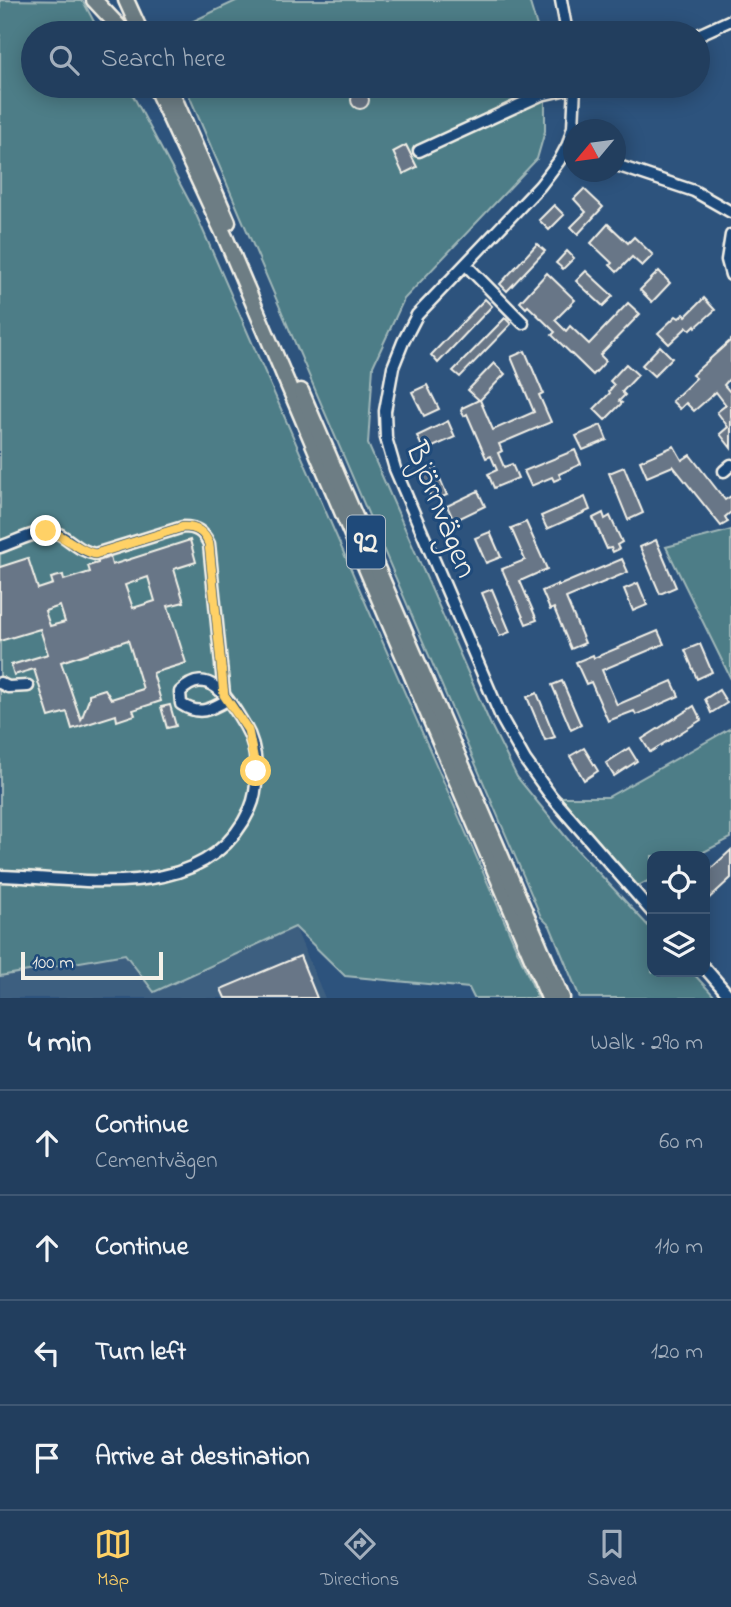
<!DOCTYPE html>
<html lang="en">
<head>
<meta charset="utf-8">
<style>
  body { margin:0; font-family:"Indie Flower",sans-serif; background:#2e4967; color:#f1f3f6 }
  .controls { position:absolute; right:21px; bottom:21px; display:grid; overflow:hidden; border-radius:14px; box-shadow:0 4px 18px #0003 }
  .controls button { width:63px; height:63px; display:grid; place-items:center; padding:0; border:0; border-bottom:2px solid #3f5773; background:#223e5e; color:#f1f3f6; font:35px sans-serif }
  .compass { position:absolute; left:563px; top:119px; width:63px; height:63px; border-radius:50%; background:#223e5e; box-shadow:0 4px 18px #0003; rotate:241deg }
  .scale { position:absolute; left:21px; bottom:18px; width:142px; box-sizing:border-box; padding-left:7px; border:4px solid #f4f1e8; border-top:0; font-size:19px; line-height:24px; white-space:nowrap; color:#f4f1e8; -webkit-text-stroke:5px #1f4a7a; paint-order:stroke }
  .stop { position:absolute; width:21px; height:21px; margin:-16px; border:5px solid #ffd166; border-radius:50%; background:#fff }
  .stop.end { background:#ffd166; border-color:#fff; box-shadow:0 2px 7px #0008 }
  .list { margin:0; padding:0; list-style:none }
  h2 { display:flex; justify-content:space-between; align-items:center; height:91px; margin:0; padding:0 28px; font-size:30px }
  h2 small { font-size:23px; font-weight:400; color:#a2aebc }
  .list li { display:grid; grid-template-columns:46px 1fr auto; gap:21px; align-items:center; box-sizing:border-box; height:105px; padding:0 28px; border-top:2px solid #3f5773 }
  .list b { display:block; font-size:26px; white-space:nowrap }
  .list p { margin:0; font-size:23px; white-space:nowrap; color:#a2aebc }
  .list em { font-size:23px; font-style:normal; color:#a2aebc }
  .icon { flex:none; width:38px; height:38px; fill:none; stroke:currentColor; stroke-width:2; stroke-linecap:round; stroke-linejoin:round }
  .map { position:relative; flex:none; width:731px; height:998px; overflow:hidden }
  .search { position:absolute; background:#223e5e; box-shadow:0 4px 18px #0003; left:21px; right:21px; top:21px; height:77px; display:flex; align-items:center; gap:18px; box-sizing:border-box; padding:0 24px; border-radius:38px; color:#a2aebc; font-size:26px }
  .sheet { height:511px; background:#223e5e }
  nav { display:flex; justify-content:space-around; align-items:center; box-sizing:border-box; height:98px; border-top:2px solid #3f5773; background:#223e5e; font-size:19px; color:#a2aebc }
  nav a { display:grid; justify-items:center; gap:4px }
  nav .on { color:#ffd166 }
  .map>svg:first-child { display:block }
  .built { fill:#3e5e80 }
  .green { fill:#4d7d87; stroke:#a0b7b8; stroke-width:2 }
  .building { fill:#677687; stroke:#f4f1e8; stroke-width:2; fill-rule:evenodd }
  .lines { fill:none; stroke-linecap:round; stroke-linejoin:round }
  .minor-casing { stroke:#f4f1e8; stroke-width:15 }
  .highway-casing { stroke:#f4f1e8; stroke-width:19 }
  .minor { stroke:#1f4a7a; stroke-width:10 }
  .highway { stroke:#6d7d84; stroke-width:14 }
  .route { stroke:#ffd166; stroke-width:9 }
  .labels { text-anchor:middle; stroke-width:6; stroke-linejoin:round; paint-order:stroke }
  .shield { fill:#1f4a7a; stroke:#b4bfc7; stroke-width:2 }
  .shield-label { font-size:30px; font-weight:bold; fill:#f4f1e8 }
  .street-label { font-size:32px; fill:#f4f1e8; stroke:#1f4a7a }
</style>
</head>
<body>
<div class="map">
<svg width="731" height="998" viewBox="0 0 731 998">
  <rect width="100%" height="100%" fill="#2d537d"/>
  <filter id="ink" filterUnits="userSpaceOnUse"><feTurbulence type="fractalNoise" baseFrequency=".0143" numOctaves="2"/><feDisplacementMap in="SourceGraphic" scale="14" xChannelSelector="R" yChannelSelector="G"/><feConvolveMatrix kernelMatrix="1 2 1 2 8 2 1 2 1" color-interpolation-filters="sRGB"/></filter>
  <g filter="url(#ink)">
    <polygon class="built" points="295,927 325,998 0,998 0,976 125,954 154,992"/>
    <g class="green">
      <polygon points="0,0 83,1 100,33 33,33 33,86 128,86 195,212 538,998 474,998 469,988 345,976 295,927 154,992 125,954 0,976"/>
      <polygon points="238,0 529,0 539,33 168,33"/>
      <polygon points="185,86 545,86 545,131 537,159 404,299 373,366 368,444 490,723 517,777 570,842 652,930 652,972 692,972 716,998 580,998 550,926 541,917"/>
      <polygon points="731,530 731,679 666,547"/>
      <polygon points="731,728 731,838 696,856 652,856 652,879 638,886 560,797 608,797"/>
    </g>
    <g class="building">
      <circle cx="360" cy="100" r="9"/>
      <polygon points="406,145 417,167 403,174 393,152"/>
      <polygon points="584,189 603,207 578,234 571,227 586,212 574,199"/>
      <polygon points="554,205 564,215 549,230 539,220"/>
      <polygon points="608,224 628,243 634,237 653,255 642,266 632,257 617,272 610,265 612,263 591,243"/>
      <polygon points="537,244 545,251 507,291 500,284"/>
      <polygon points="567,251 574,258 563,269 556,263"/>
      <polygon points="586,271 613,296 603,306 576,281"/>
      <polygon points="659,271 670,283 652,302 640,290"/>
      <polygon points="547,273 575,300 555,320 566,331 570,326 589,344 628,303 640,314 600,355 606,361 593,375 552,335 555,332 528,306 526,308 520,302"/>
      <polygon points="704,298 715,310 696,327 695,325 690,330 687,327 669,344 658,333 676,316 679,318 684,314 686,316"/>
      <polygon points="485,299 492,306 438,363 431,355"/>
      <polygon points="505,318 511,324 460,377 453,371"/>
      <polygon points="731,340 731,377 724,385 731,393 731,448 720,434 728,427 717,412 726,405 716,392 694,411 686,403 680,409 672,401 696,378 692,375"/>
      <polygon points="660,346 672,358 654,376 642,365"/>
      <polygon points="525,351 543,393 539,395 551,422 499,444 502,451 498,453 504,467 512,464 518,478 494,488 488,474 497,470 491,456 486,458 467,414 464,416 461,411 462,408 479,400 468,390 494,363 505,374 480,400 493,430 534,412 511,357"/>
      <polygon points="626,364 638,375 622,392 625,395 619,401 622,403 605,420 594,409 610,393 609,391 614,385 610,381"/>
      <polygon points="427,385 439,409 424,416 412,392"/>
      <polygon points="448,421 455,437 424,451 417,436"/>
      <polygon points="601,425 607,440 583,450 576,436"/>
      <polygon points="674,446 682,460 690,455 725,500 731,496 731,512 725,517 728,522 721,526 673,466 647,477 640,461"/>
      <polygon points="575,450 581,464 559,474 561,478 554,481 552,477 531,486 524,471"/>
      <polygon points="435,467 447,495 440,498 439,495 431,498 420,474"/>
      <polygon points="624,467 643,513 628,520 609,473"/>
      <polygon points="478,491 485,506 454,521 447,506"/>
      <polygon points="585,497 590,510 547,529 541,516"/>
      <polygon points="603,513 605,519 610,516 622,542 617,545 619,549 613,552 611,548 607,549 593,518"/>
      <polygon points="526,522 547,569 520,581 537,620 526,624 502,569 525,560 511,528"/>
      <polygon points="490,532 501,557 486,563 475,538"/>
      <path d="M190,540L196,562L174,569L184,602L168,606L186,663L153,673L161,701L133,710L135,715L117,721L116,715L72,729L67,712L49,717L34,669L14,675L11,665L48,654L40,629L0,641V567L28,558L38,589L53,584L51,578L63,575L64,580L90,572L88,566L98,563V561L110,557L112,565ZM148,577L155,601L133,608L125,585ZM60,606L65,622L50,626L45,611ZM128,640L143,689L111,699L105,689L89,694V699L81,720L61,662Z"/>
      <polygon points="656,540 676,587 660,594 640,547"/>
      <polygon points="622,559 628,572 566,598 585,643 571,649 554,608 550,610 542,591 558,584 558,586"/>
      <polygon points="638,583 647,605 633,611 624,589"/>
      <polygon points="492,589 510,632 500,636 482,593"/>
      <polygon points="658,631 664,644 602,670 617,705 672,681 679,696 636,715 634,711 608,721 591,682 586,684 576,662 593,655 594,658"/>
      <polygon points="700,644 712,672 697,679 685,650"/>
      <polygon points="562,681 581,725 571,730 552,685"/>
      <polygon points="719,690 727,703 711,713 705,699"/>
      <polygon points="537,693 555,737 545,740 527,697"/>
      <polygon points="170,705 176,726 167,728 161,707"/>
      <polygon points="694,706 701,720 650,752 642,739"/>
      <polygon points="584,748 598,771 584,780 570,756"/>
      <polygon points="629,748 637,761 614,776 606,763"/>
      <polygon points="731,850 731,878 705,902 705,874"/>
      <polygon points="300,956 317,998 225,998 221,989"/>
    </g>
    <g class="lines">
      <g class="minor-casing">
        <g id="minor">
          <polyline points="561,0 567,33"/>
          <polyline points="698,35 731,20"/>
          <polyline points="575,86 573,127 568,144 559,161 540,186 417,315 403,342 393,367 385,411 386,438 395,469 502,719 525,760 551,796 652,912"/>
          <polyline points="419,151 541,95 580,86"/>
          <polyline points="616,165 694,191 731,212"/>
          <polyline points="731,235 727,260 731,275"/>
          <polyline points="466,265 523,323"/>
          <polyline points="724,471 731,465"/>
          <path d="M0,547C16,542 45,525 61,535C74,543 80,551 95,554L183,527C196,527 203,531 209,544L224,694"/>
          <polyline points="0,683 8,687 28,686"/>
          <path d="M0,876C84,878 206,906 250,809C260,787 258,747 245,726C231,703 209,662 180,692L181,704C199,716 210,710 227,700"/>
          <polyline points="705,968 731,998"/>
        </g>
      </g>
      <g class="highway-casing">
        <g id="highway">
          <polyline points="94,0 125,33"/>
          <polyline points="126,0 141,33"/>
          <polyline points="155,86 226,239 549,998"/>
          <polyline points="169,86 228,222"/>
          <polyline points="301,391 562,998"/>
        </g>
      </g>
      <use href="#minor" class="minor"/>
      <use href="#highway" class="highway"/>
    </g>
  </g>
  <g class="lines" filter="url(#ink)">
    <path class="route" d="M46,531C65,534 76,550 95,554L183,527C196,527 204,531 209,544L224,695L248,730L256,771"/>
  </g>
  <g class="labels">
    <rect class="shield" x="347" y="515.5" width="38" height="53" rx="5"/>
    <g class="shield-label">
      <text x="366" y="552">92</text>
    </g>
    <g class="street-label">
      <text transform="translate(443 509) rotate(68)" y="11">Björnvägen</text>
    </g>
  </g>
</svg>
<div class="controls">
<button><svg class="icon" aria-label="locate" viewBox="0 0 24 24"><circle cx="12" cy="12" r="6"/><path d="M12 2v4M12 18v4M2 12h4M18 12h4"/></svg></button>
<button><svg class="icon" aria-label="layers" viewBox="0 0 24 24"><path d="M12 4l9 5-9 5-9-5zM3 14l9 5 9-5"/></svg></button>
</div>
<svg class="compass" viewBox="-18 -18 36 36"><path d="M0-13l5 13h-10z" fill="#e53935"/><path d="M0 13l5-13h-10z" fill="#a2aebc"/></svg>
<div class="scale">100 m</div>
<div class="stop" style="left:256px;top:771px"></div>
<div class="stop end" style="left:46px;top:531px"></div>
<div class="search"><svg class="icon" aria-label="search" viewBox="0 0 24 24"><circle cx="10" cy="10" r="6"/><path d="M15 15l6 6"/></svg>Search here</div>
</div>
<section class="sheet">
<h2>4 min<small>Walk · 290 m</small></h2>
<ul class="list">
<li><svg class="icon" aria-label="ahead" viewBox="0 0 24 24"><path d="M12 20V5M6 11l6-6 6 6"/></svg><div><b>Continue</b><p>Cementvägen</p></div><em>60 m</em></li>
<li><svg class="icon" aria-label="ahead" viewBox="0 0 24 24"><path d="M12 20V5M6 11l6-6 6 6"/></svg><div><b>Continue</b></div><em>110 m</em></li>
<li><svg class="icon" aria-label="left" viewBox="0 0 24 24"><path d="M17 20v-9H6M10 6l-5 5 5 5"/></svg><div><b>Turn left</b></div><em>120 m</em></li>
<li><svg class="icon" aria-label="arrive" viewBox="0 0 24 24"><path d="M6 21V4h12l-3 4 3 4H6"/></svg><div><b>Arrive at destination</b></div></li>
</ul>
</section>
<nav>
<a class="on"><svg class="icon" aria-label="map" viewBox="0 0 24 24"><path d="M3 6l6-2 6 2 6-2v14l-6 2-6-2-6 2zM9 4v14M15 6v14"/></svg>Map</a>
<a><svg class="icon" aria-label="directions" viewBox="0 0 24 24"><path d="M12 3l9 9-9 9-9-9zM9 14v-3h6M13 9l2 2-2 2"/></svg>Directions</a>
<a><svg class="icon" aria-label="saved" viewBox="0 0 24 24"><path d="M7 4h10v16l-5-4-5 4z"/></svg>Saved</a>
</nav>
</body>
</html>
